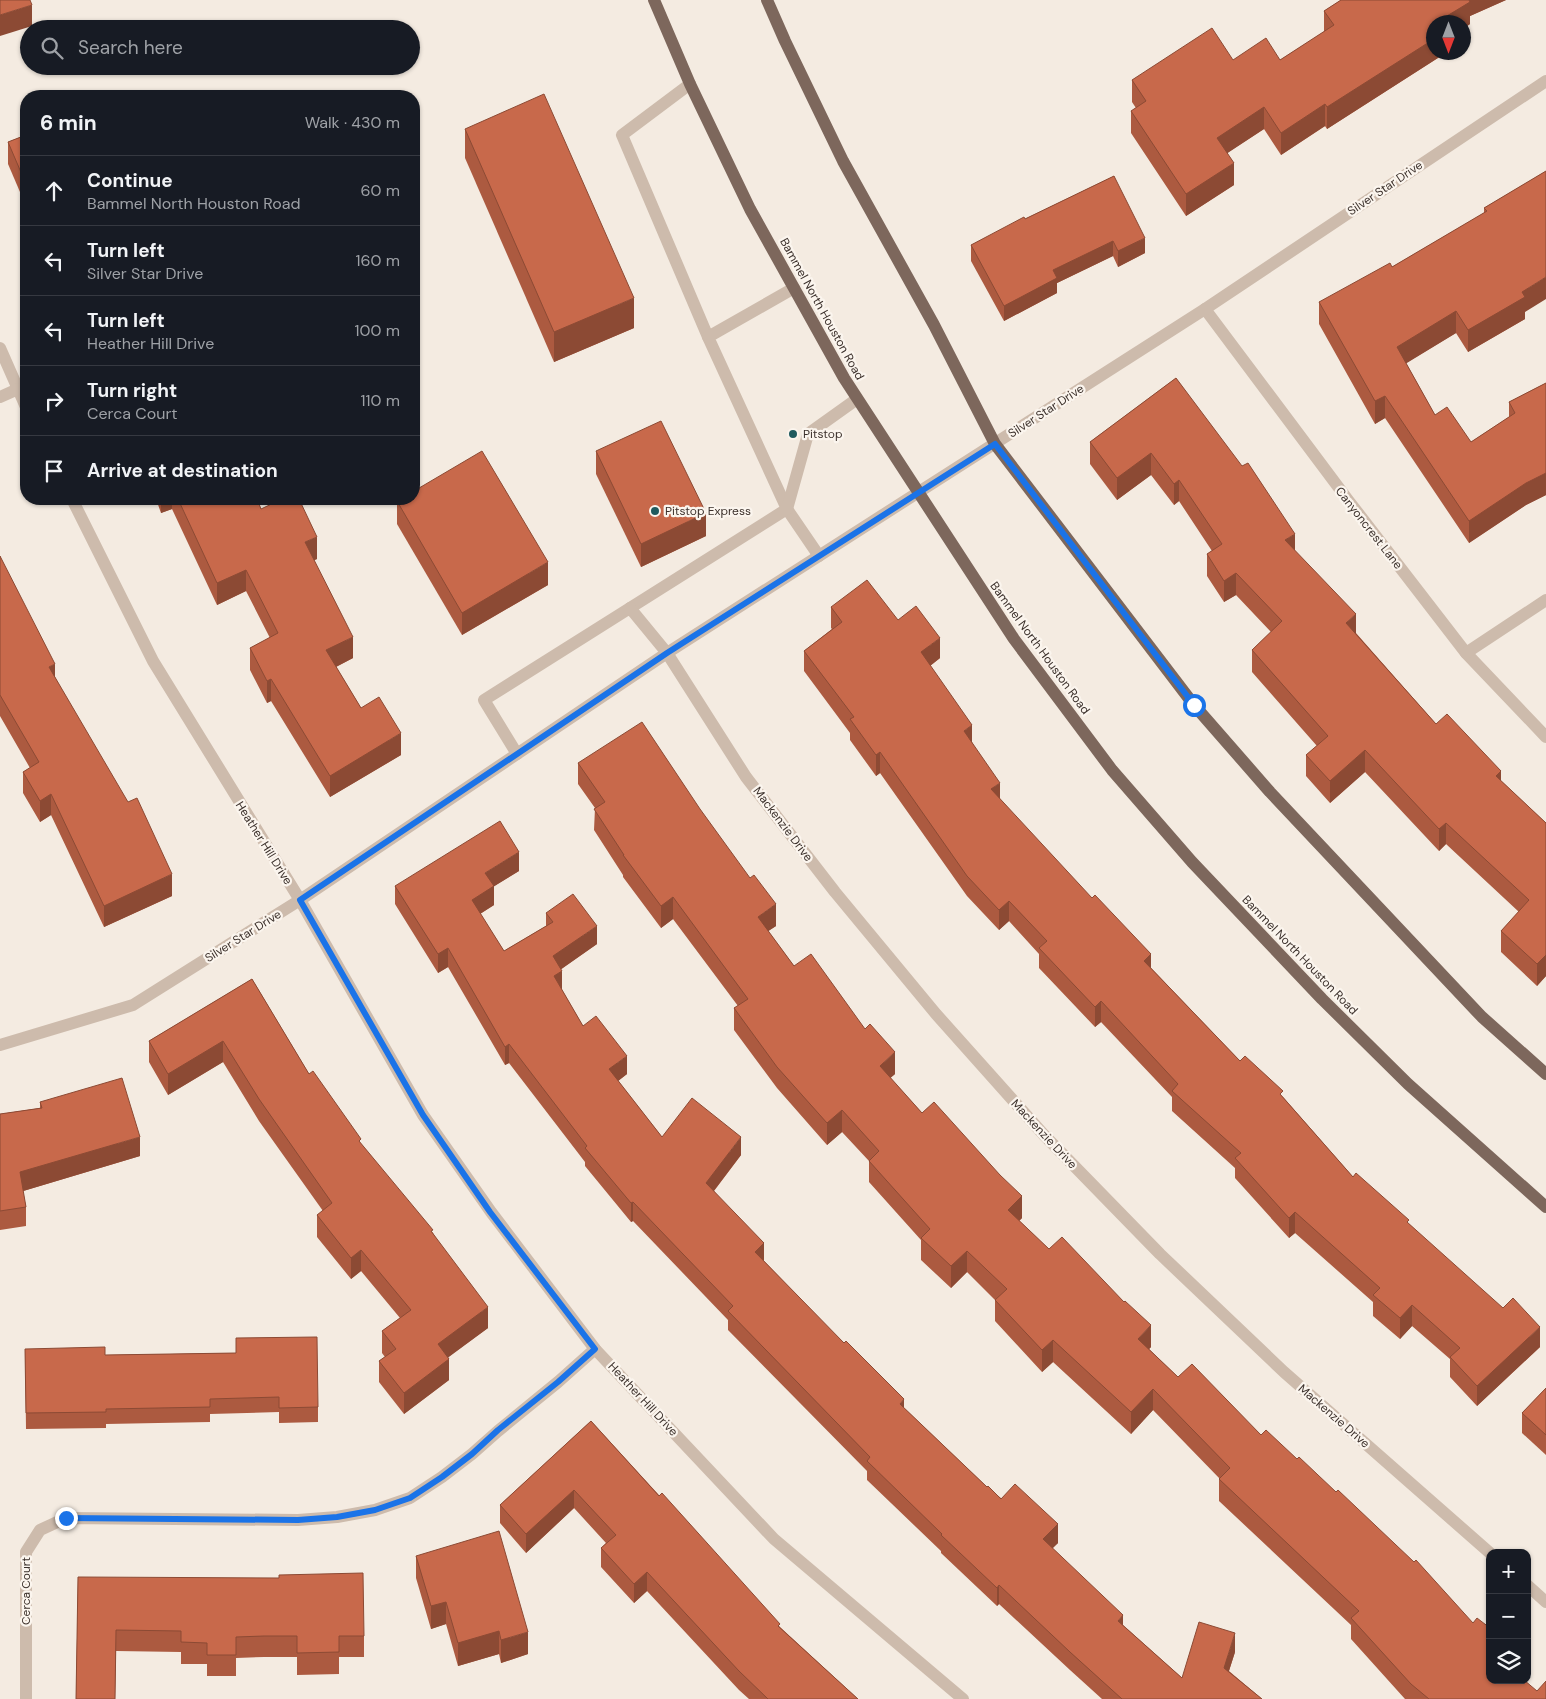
<!DOCTYPE html>
<html lang="en">
<head>
<meta charset="utf-8">
<style>
  body { margin:0; font-family:"DM Sans",sans-serif; background:#242831; color:#f1f3f6 }
  .controls { position:absolute; right:15px; bottom:15px; display:grid; overflow:hidden; border-radius:10px; box-shadow:0 1px 4px #0004 }
  .controls button { width:45px; height:45px; display:grid; place-items:center; padding:0; border:0; border-bottom:1px solid #363941; background:#171b24; color:#f1f3f6; font:25px sans-serif }
  .compass { position:absolute; left:1426px; top:15px; width:45px; height:45px; border-radius:50%; background:#171b24; box-shadow:0 1px 4px #0004; rotate:180deg }
  .stop { position:absolute; width:15px; height:15px; margin:-11px; border:4px solid #1a73e8; border-radius:50%; background:#fff }
  .stop.end { background:#1a73e8; border-color:#fff; box-shadow:0 1px 5px #0008 }
  .list { margin:0; padding:0; list-style:none }
  h2 { display:flex; justify-content:space-between; align-items:center; height:65px; margin:0; padding:0 20px; font-size:21px }
  h2 small { font-size:16px; font-weight:400; color:#9ea1a6 }
  .list li { display:grid; grid-template-columns:32px 1fr auto; gap:15px; align-items:center; box-sizing:border-box; height:70px; padding:0 20px; border-top:1px solid #363941 }
  .list b { display:block; font-size:19px; white-space:nowrap }
  .list p { margin:0; font-size:16px; white-space:nowrap; color:#9ea1a6 }
  .list em { font-size:16px; font-style:normal; color:#9ea1a6 }
  .icon { flex:none; width:28px; height:28px; fill:none; stroke:currentColor; stroke-width:2; stroke-linecap:round; stroke-linejoin:round }
  .map { position:relative; flex:none; width:1546px; height:1699px; overflow:hidden }
  .search { position:absolute; background:#171b24; box-shadow:0 1px 4px #0004; left:20px; top:20px; width:400px; height:55px; display:flex; align-items:center; gap:12px; box-sizing:border-box; padding:0 18px; border-radius:28px; color:#9ea1a6; font-size:19px }
  .panel { position:absolute; background:#171b24; box-shadow:0 1px 4px #0004; left:20px; top:90px; width:400px; height:415px; border-radius:20px }
  .map>svg:first-child { display:block }
  .lines { fill:none; stroke-linecap:round; stroke-linejoin:round }
  .minor { stroke:#cdbbac; stroke-width:12 }
  .major { stroke:#7d675c; stroke-width:12 }
  .wall { fill:#ac5a40 }
  .shaded-wall { fill:#8c4a34 }
  .building { fill:#c8694b; stroke:#8c4a34 }
  .route { stroke:#1a73e8; stroke-width:6 }
  .poi-dot { fill:#1f5a5e; stroke:#fbf5ee; stroke-width:2 }
  .labels { text-anchor:middle; stroke-width:4.5; stroke-linejoin:round; paint-order:stroke }
  .street-label { font-size:12px; fill:#3b302b; stroke:#fbf5ee }
  .poi-label { font-size:12px; fill:#3b302b; stroke:#fbf5ee; text-anchor:start }
</style>
</head>
<body>
<div class="map">
<svg width="1546" height="1699" viewBox="0 0 1546 1699">
  <rect width="100%" height="100%" fill="#f4ebe1"/>
  <g class="lines">
    <g class="minor">
      <polyline points="690,84 622,135 708,337"/>
      <polyline points="794,288 708,337 787,509 819,556"/>
      <polyline points="1205,309 1348,500 1466,653 1546,737"/>
      <polyline points="0,348 26,407"/>
      <polyline points="0,397 18,389"/>
      <polyline points="72,499 153,661 300,900 423,1115 491,1212 595,1349 774,1539 963,1699"/>
      <polyline points="630,608 787,509 808,434 857,399"/>
      <polyline points="1466,653 1546,600"/>
      <polyline points="517,754 484,700 630,608 667,653 746,777 835,892 936,1014 1044,1135 1160,1254 1284,1372 1490,1553"/>
      <polyline points="0,1045 133,1005 300,900 667,653 1205,309 1546,81"/>
      <polyline points="1527,1585 1546,1602"/>
      <polyline points="26,1699 26,1552 40,1530 66,1518 298,1520 337,1517 375,1510 410,1498 442,1477 472,1454 498,1431 558,1382 595,1349"/>
    </g>
    <g class="major">
      <polyline points="654,0 690,84 750,209 844,378 1014,639 1112,770 1192,862 1322,999 1408,1084 1546,1207"/>
      <polyline points="767,0 785,41 843,161 934,325 995,444 1194,705 1270,792 1482,1017 1546,1074"/>
    </g>
  </g>
  <g class="wall">
    <polygon points="1341,0 1506,0 1470,16 1470,24 1464,28 1464,22 1434,22 1441,52 1441,56 1327,129 1325,126 1281,155 1264,129 1227,153 1234,185 1186,216 1131,133 1131,111 1136,108 1132,102 1132,80 1233,60 1280,60 1324,32 1324,11"/>
    <polygon points="465,129 634,328 554,362 465,158"/>
    <polygon points="26,135 26,206 8,164 8,142"/>
    <polygon points="1546,171 1525,312 1525,319 1468,352 1456,333 1406,363 1435,415 1471,442 1509,417 1509,402 1546,383 1546,495 1526,505 1469,543 1385,418 1375,424 1319,324 1319,302 1392,267 1484,213 1484,208"/>
    <polygon points="1114,176 1145,253 1118,267 1113,256 1057,283 1057,293 1004,321 971,261 971,245"/>
    <polygon points="1176,378 1295,551 1356,633 1436,724 1501,781 1546,823 1546,976 1537,986 1501,952 1501,931 1519,912 1446,844 1439,851 1365,772 1330,803 1306,776 1306,755 1317,746 1252,672 1252,650 1271,632 1236,595 1224,602 1207,576 1207,554 1212,551 1179,501 1174,505 1151,475 1117,500 1090,464 1090,442"/>
    <polygon points="596,451 706,536 641,567 596,474"/>
    <polygon points="156,499 257,499 261,509 317,559 314,560 353,658 336,667 361,708 401,755 330,797 271,701 267,703 250,670 250,648 270,638 246,591 217,605 172,509 161,513"/>
    <polygon points="397,501 548,585 462,635 397,524"/>
    <polygon points="0,556 55,677 172,896 104,927 51,815 40,822 23,793 23,772 30,768 0,716"/>
    <polygon points="831,607 898,620 940,658 930,666 972,742 1000,799 1151,968 1240,1061 1283,1097 1353,1177 1409,1224 1540,1347 1477,1406 1450,1377 1450,1359 1412,1326 1400,1339 1373,1316 1373,1302 1295,1233 1289,1238 1235,1178 1235,1168 1172,1111 1172,1097 1101,1022 1095,1027 1039,968 1039,954 1009,921 999,930 967,896 880,773 876,776 850,740 850,733 804,671 804,651 832,629 831,628"/>
    <polygon points="578,763 776,926 768,931 794,966 895,1074 890,1078 922,1113 1022,1218 1019,1221 1151,1347 1149,1349 1490,1680 1546,1699 1405,1699 1351,1639 1351,1625 1219,1501 1219,1479 1220,1479 1153,1410 1131,1434 1053,1362 1042,1372 995,1321 995,1300 967,1272 951,1288 921,1260 921,1240 869,1182 869,1161 842,1132 827,1145 777,1088 734,1030 734,1008 738,1006 673,919 661,928 623,877 623,875 594,830 595,808 578,784"/>
    <polygon points="519,871 494,886 494,905 480,914 504,951 546,926 546,913 597,944 561,969 562,990 583,1026 627,1074 618,1081 662,1137 741,1155 714,1191 764,1261 904,1408 987,1487 1058,1543 1052,1548 1123,1625 1182,1678 1235,1652 1229,1671 1262,1699 1102,1699 1070,1670 999,1604 997,1606 941,1553 941,1551 867,1480 867,1471 728,1330 728,1320 633,1221 631,1222 585,1166 585,1162 509,1063 505,1065 448,967 438,973 395,904 395,886"/>
    <polygon points="252,979 309,1074 361,1144 433,1233 488,1328 448,1357 449,1380 404,1414 379,1382 379,1361 385,1357 382,1353 382,1331 400,1318 361,1271 351,1279 317,1237 317,1215 323,1211 259,1121 223,1062 168,1095 149,1062 149,1041"/>
    <polygon points="40,1102 140,1156 23,1191 26,1207 26,1226 0,1230 0,1114 40,1108"/>
    <polygon points="25,1349 105,1355 236,1353 318,1407 318,1422 279,1423 279,1412 210,1414 210,1422 106,1424 106,1428 26,1429"/>
    <polygon points="1546,1388 1546,1455 1522,1433 1522,1413"/>
    <polygon points="591,1421 780,1627 858,1699 749,1699 739,1690 647,1591 634,1603 601,1567 601,1548 606,1543 574,1508 526,1553 500,1523 500,1505"/>
    <polygon points="416,1556 528,1654 501,1663 499,1654 458,1666 446,1624 431,1629 416,1578"/>
    <polygon points="78,1577 364,1636 364,1657 339,1657 339,1674 297,1675 297,1657 264,1657 236,1658 236,1676 207,1676 207,1664 181,1664 181,1652 116,1651 115,1699 76,1699"/>
  </g>
  <g class="shaded-wall">
    <polygon points="1466,0 1506,0 1470,16 1470,24 1464,28 1464,22 1437,22"/>
    <polygon points="32,5 32,26 0,36 0,15"/>
    <polygon points="1434,39 1434,52 1441,52 1441,56 1327,129 1327,107"/>
    <polygon points="1325,104 1325,126 1281,155 1281,133"/>
    <polygon points="1264,107 1264,129 1217,160 1217,138"/>
    <polygon points="1234,163 1234,185 1186,216 1186,194"/>
    <polygon points="1145,238 1145,253 1118,267 1118,251"/>
    <polygon points="1113,241 1113,256 1057,283 1057,293 1004,321 1004,306 1053,270"/>
    <polygon points="1546,277 1546,299 1525,312 1525,319 1468,352 1468,330 1522,292"/>
    <polygon points="634,298 634,328 554,362 554,332"/>
    <polygon points="1456,311 1456,333 1397,369 1397,347"/>
    <polygon points="1385,396 1385,418 1375,424 1375,401"/>
    <polygon points="1151,453 1151,475 1117,500 1117,478"/>
    <polygon points="1546,473 1546,495 1526,505 1469,543 1469,521 1526,483"/>
    <polygon points="1179,480 1179,501 1174,505 1174,484"/>
    <polygon points="161,499 172,499 172,509 161,513"/>
    <polygon points="706,513 706,536 641,567 641,544"/>
    <polygon points="1295,534 1295,555 1285,540"/>
    <polygon points="317,537 317,559 305,564 305,542"/>
    <polygon points="548,562 548,585 462,635 462,613"/>
    <polygon points="246,570 246,591 217,605 217,583"/>
    <polygon points="1236,573 1236,595 1224,602 1224,581"/>
    <polygon points="1356,614 1356,635 1346,623"/>
    <polygon points="353,637 353,658 326,672 326,650"/>
    <polygon points="940,638 940,658 921,673 921,652"/>
    <polygon points="55,664 55,685 49,667"/>
    <polygon points="271,679 271,701 267,703 267,681"/>
    <polygon points="972,725 972,746 964,731"/>
    <polygon points="401,733 401,755 330,797 330,776"/>
    <polygon points="1365,750 1365,772 1330,803 1330,781"/>
    <polygon points="880,752 880,773 876,776 876,755"/>
    <polygon points="1501,771 1501,793 1496,776"/>
    <polygon points="1000,783 1000,803 991,789"/>
    <polygon points="51,794 51,815 40,822 40,801"/>
    <polygon points="1446,823 1446,844 1439,851 1439,829"/>
    <polygon points="519,852 519,871 485,892 485,873"/>
    <polygon points="172,874 172,896 104,927 104,906"/>
    <polygon points="494,886 494,905 472,919 472,900"/>
    <polygon points="673,897 673,919 661,928 661,906"/>
    <polygon points="1009,901 1009,921 999,930 999,910"/>
    <polygon points="776,904 776,926 758,938 758,917"/>
    <polygon points="597,926 597,944 553,975 553,956"/>
    <polygon points="448,948 448,967 438,973 438,954"/>
    <polygon points="1151,954 1151,975 1144,961"/>
    <polygon points="1546,955 1546,976 1537,986 1537,964"/>
    <polygon points="562,971 562,990 554,976"/>
    <polygon points="1101,1001 1101,1022 1095,1027 1095,1007"/>
    <polygon points="223,1041 223,1062 168,1095 168,1074"/>
    <polygon points="509,1044 509,1063 505,1065 505,1047"/>
    <polygon points="895,1052 895,1074 880,1087 880,1066"/>
    <polygon points="627,1056 627,1074 609,1088 609,1069"/>
    <polygon points="842,1110 842,1132 827,1145 827,1123"/>
    <polygon points="140,1137 140,1156 20,1192 20,1172"/>
    <polygon points="741,1137 741,1155 706,1201 706,1183"/>
    <polygon points="1022,1196 1022,1218 1008,1232 1008,1210"/>
    <polygon points="633,1202 633,1221 631,1222 631,1203"/>
    <polygon points="1295,1212 1295,1233 1289,1238 1289,1218"/>
    <polygon points="764,1243 764,1261 755,1252"/>
    <polygon points="361,1250 361,1271 351,1279 351,1258"/>
    <polygon points="967,1251 967,1272 951,1288 951,1266"/>
    <polygon points="1412,1305 1412,1326 1400,1339 1400,1318"/>
    <polygon points="488,1307 488,1328 438,1365 438,1344"/>
    <polygon points="1151,1325 1151,1347 1138,1361 1138,1339"/>
    <polygon points="1540,1327 1540,1347 1477,1406 1477,1386"/>
    <polygon points="1053,1340 1053,1362 1042,1372 1042,1350"/>
    <polygon points="449,1359 449,1380 404,1414 404,1393"/>
    <polygon points="1153,1389 1153,1410 1131,1434 1131,1412"/>
    <polygon points="904,1399 904,1418 900,1404"/>
    <polygon points="574,1490 574,1508 526,1553 526,1534"/>
    <polygon points="1058,1524 1058,1543 1043,1558 1043,1539"/>
    <polygon points="647,1572 647,1591 634,1603 634,1584"/>
    <polygon points="999,1585 999,1604 997,1606 997,1588"/>
    <polygon points="446,1602 446,1624 431,1629 431,1606"/>
    <polygon points="1123,1615 1123,1634 1118,1621"/>
    <polygon points="499,1631 499,1654 458,1666 458,1643"/>
    <polygon points="528,1632 528,1654 501,1663 501,1640"/>
    <polygon points="1235,1633 1235,1652 1224,1686 1224,1668"/>
  </g>
  <g class="building">
    <polygon points="0,0 30,0 32,5 0,15"/>
    <polygon points="1341,0 1469,0 1470,2 1437,22 1434,22 1434,39 1327,107 1325,104 1281,133 1264,107 1217,138 1234,163 1186,194 1131,111 1146,101 1132,80 1212,28 1233,60 1266,38 1280,60 1334,25 1324,11"/>
    <polygon points="544,94 634,298 554,332 465,129"/>
    <polygon points="26,135 26,184 8,142"/>
    <polygon points="1546,171 1546,277 1522,292 1525,297 1468,330 1456,311 1397,347 1435,415 1447,407 1471,442 1515,413 1509,402 1546,383 1546,473 1526,483 1469,521 1385,396 1375,401 1319,302 1390,263 1392,267 1487,211 1484,208"/>
    <polygon points="1114,176 1145,238 1118,251 1113,241 1053,270 1057,278 1004,306 971,245 1024,217 1025,219"/>
    <polygon points="1176,378 1242,466 1248,463 1295,534 1285,540 1356,614 1346,623 1436,724 1447,714 1501,771 1496,776 1546,823 1546,955 1537,964 1501,931 1529,900 1446,823 1439,829 1365,750 1330,781 1306,755 1328,736 1252,650 1282,621 1236,573 1224,581 1207,554 1222,544 1179,480 1174,484 1151,453 1117,478 1090,442"/>
    <polygon points="661,421 706,513 641,544 596,451"/>
    <polygon points="482,451 548,562 462,613 397,501 401,499 414,499 414,491"/>
    <polygon points="178,499 257,499 261,509 282,499 299,499 317,537 305,542 353,637 326,650 361,708 379,697 401,733 330,776 271,679 267,681 250,648 278,633 246,570 217,583"/>
    <polygon points="0,556 55,664 49,667 128,802 137,798 172,874 104,906 51,794 40,801 23,772 39,762 0,695"/>
    <polygon points="867,580 898,620 916,606 940,638 921,652 972,725 964,731 1000,783 991,789 1092,898 1095,895 1151,954 1144,961 1240,1061 1245,1056 1283,1091 1280,1094 1353,1177 1356,1173 1409,1220 1407,1222 1503,1308 1513,1298 1540,1327 1477,1386 1450,1357 1460,1348 1412,1305 1400,1318 1373,1295 1380,1288 1295,1212 1289,1218 1235,1158 1241,1153 1172,1091 1178,1084 1101,1001 1095,1007 1039,948 1047,941 1009,901 999,910 967,876 880,752 876,755 850,719 854,717 804,651 842,622 831,607"/>
    <polygon points="642,722 700,809 750,878 754,875 776,904 758,917 794,966 811,954 865,1029 870,1024 895,1052 880,1066 922,1113 934,1102 1000,1175 1022,1196 1008,1210 1049,1249 1062,1237 1124,1302 1125,1301 1151,1325 1138,1339 1178,1377 1192,1364 1261,1435 1266,1430 1297,1459 1299,1457 1336,1492 1338,1490 1414,1562 1416,1560 1473,1623 1477,1618 1490,1628 1490,1680 1524,1680 1537,1691 1546,1681 1546,1699 1429,1699 1411,1684 1351,1618 1359,1611 1219,1479 1230,1468 1153,1389 1131,1412 1053,1340 1042,1350 995,1300 1007,1289 967,1251 951,1266 921,1238 930,1229 869,1161 879,1151 842,1110 827,1123 777,1067 734,1008 748,999 673,897 661,906 623,855 624,855 594,809 605,802 578,763"/>
    <polygon points="500,821 519,852 485,873 494,886 472,900 504,951 553,922 546,913 573,894 597,926 553,956 562,971 554,976 583,1026 596,1016 627,1056 609,1069 662,1137 692,1098 741,1137 706,1183 764,1243 755,1252 844,1343 846,1341 904,1399 900,1404 987,1487 988,1486 1001,1499 1015,1484 1058,1524 1043,1539 1123,1615 1118,1621 1182,1678 1199,1622 1235,1633 1224,1668 1262,1699 1122,1699 1070,1652 999,1585 997,1588 941,1535 942,1534 867,1461 870,1457 728,1311 733,1306 633,1202 631,1203 585,1148 587,1146 509,1044 505,1047 448,948 438,954 395,886"/>
    <polygon points="252,979 309,1074 313,1071 361,1139 359,1141 433,1230 431,1231 488,1307 438,1344 449,1359 404,1393 379,1361 396,1349 382,1331 411,1310 361,1250 351,1258 317,1215 332,1203 259,1099 223,1041 168,1074 149,1041"/>
    <polygon points="122,1078 140,1137 20,1172 26,1207 0,1211 0,1114 42,1108 40,1102"/>
    <polygon points="317,1337 318,1407 279,1408 279,1397 210,1399 210,1407 106,1409 106,1412 26,1413 25,1349 105,1347 105,1355 236,1353 236,1338"/>
    <polygon points="1546,1388 1546,1435 1522,1413"/>
    <polygon points="591,1421 659,1496 662,1493 780,1624 778,1626 858,1699 768,1699 739,1671 647,1572 634,1584 601,1548 616,1535 574,1490 526,1534 500,1505"/>
    <polygon points="499,1531 528,1632 501,1640 499,1631 458,1643 446,1602 431,1606 416,1556"/>
    <polygon points="363,1573 364,1636 339,1636 339,1652 297,1653 297,1636 264,1636 236,1637 236,1655 207,1655 207,1643 181,1642 181,1631 116,1630 115,1699 76,1699 78,1577 279,1578 279,1575"/>
  </g>
  <g class="lines">
    <polyline class="route" points="66,1518 298,1520 337,1517 375,1510 410,1498 442,1477 472,1454 498,1430 558,1382 595,1349 490,1212 423,1115 300,900 667,653 995,444 1194,705"/>
  </g>
  <g class="poi-dot">
    <circle cx="793" cy="434" r="5"/>
    <circle cx="655" cy="511" r="5"/>
  </g>
  <g class="labels">
    <g class="street-label">
      <text transform="translate(1385 188) rotate(-34)" y="4">Silver Star Drive</text>
      <text transform="translate(822 309) rotate(61)" y="4">Bammel North Houston Road</text>
      <text transform="translate(1046 411) rotate(-33)" y="4">Silver Star Drive</text>
      <text transform="translate(1369 528) rotate(52)" y="4">Canyoncrest Lane</text>
      <text transform="translate(1040 648) rotate(54)" y="4">Bammel North Houston Road</text>
      <text transform="translate(783 824) rotate(53)" y="4">Mackenzie Drive</text>
      <text transform="translate(264 843) rotate(58)" y="4">Heather Hill Drive</text>
      <text transform="translate(243 936) rotate(-32)" y="4">Silver Star Drive</text>
      <text transform="translate(1300 955) rotate(46)" y="4">Bammel North Houston Road</text>
      <text transform="translate(1044 1134) rotate(47)" y="4">Mackenzie Drive</text>
      <text transform="translate(643 1399) rotate(47)" y="4">Heather Hill Drive</text>
      <text transform="translate(1334 1416) rotate(41)" y="4">Mackenzie Drive</text>
      <text transform="translate(26 1591) rotate(-90)" y="4">Cerca Court</text>
    </g>
    <g class="poi-label">
      <text x="803" y="438">Pitstop</text>
      <text x="665" y="515">Pitstop Express</text>
    </g>
  </g>
</svg>
<div class="controls">
<button>+</button>
<button>−</button>
<button><svg class="icon" aria-label="layers" viewBox="0 0 24 24"><path d="M12 4l9 5-9 5-9-5zM3 14l9 5 9-5"/></svg></button>
</div>
<svg class="compass" viewBox="-18 -18 36 36"><path d="M0-13l5 13h-10z" fill="#e53935"/><path d="M0 13l5-13h-10z" fill="#9ea1a6"/></svg>
<div class="stop" style="left:1194px;top:705px"></div>
<div class="stop end" style="left:66px;top:1518px"></div>
<div class="search"><svg class="icon" aria-label="search" viewBox="0 0 24 24"><circle cx="10" cy="10" r="6"/><path d="M15 15l6 6"/></svg>Search here</div>
<section class="panel">
<h2>6 min<small>Walk · 430 m</small></h2>
<ul class="list">
<li><svg class="icon" aria-label="ahead" viewBox="0 0 24 24"><path d="M12 20V5M6 11l6-6 6 6"/></svg><div><b>Continue</b><p>Bammel North Houston Road</p></div><em>60 m</em></li>
<li><svg class="icon" aria-label="left" viewBox="0 0 24 24"><path d="M17 20v-9H6M10 6l-5 5 5 5"/></svg><div><b>Turn left</b><p>Silver Star Drive</p></div><em>160 m</em></li>
<li><svg class="icon" aria-label="left" viewBox="0 0 24 24"><path d="M17 20v-9H6M10 6l-5 5 5 5"/></svg><div><b>Turn left</b><p>Heather Hill Drive</p></div><em>100 m</em></li>
<li><svg class="icon" aria-label="right" viewBox="0 0 24 24"><path d="M7 20v-9h11M14 6l5 5-5 5"/></svg><div><b>Turn right</b><p>Cerca Court</p></div><em>110 m</em></li>
<li><svg class="icon" aria-label="arrive" viewBox="0 0 24 24"><path d="M6 21V4h12l-3 4 3 4H6"/></svg><div><b>Arrive at destination</b></div></li>
</ul>
</section>
</div>
</body>
</html>
